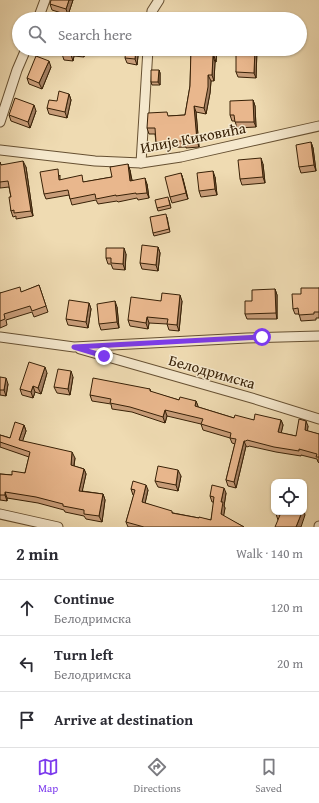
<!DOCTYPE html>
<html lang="en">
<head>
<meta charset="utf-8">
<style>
  body { margin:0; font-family:"Gentium Book Plus",serif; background:#f2f2f3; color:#2b2b33 }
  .controls { position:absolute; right:12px; bottom:12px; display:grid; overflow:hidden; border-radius:8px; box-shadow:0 1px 3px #0004 }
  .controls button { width:36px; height:36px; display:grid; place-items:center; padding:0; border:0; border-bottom:1px solid #e1e1e2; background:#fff; color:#2b2b33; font:20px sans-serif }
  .stop { position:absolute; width:12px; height:12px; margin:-9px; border:3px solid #7c3aed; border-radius:50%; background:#fff }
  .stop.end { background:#7c3aed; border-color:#fff; box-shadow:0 1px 4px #0008 }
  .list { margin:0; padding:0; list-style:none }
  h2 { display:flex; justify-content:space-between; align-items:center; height:52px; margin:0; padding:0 16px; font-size:17px }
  h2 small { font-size:13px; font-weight:400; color:#7c7c81 }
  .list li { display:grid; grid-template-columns:26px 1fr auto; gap:12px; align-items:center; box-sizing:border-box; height:56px; padding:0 16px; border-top:1px solid #e1e1e2 }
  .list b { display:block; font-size:15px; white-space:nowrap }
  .list p { margin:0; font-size:13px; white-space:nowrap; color:#7c7c81 }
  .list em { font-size:13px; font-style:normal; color:#7c7c81 }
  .icon { flex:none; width:22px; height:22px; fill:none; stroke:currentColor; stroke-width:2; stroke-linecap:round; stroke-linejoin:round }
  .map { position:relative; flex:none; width:319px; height:527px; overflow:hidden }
  .search { position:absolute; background:#fff; box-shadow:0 1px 3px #0004; left:12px; right:12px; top:12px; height:44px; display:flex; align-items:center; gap:10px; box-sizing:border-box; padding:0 14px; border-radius:22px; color:#7c7c81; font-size:15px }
  .sheet { height:220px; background:#fff }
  nav { display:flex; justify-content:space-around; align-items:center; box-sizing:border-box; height:56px; border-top:1px solid #e1e1e2; background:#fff; font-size:11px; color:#7c7c81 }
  nav a { display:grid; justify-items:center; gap:2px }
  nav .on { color:#7c3aed }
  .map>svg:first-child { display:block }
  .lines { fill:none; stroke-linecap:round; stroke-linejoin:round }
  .minor-casing { stroke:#665032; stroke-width:11 }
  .minor { stroke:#f5e8cd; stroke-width:9 }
  .wall { fill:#c89d79; stroke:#382107 }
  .shaded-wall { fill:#a38063; stroke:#382107 }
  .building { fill:#e9b78d; stroke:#382107 }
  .route { stroke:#7c3aed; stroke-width:5 }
  .labels { text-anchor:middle; stroke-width:3; stroke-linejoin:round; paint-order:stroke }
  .street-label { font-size:15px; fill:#382107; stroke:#f5e8cd }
</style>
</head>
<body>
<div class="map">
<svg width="319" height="527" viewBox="0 0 319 527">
  <rect width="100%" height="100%" fill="#efdbb2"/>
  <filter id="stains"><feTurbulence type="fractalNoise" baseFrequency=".005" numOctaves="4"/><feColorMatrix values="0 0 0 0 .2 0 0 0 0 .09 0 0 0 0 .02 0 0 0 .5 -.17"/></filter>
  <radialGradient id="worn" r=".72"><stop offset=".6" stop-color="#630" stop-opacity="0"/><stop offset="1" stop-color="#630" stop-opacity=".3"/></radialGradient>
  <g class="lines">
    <g class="minor-casing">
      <g id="minor">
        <polyline points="38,19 45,0"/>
        <polyline points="151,19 152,11 159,0"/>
        <polyline points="0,122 17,70 26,49"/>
        <polyline points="0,150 95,161 141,163 181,157 319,126"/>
        <polyline points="141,163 148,49"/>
        <polyline points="0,337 74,347 247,338 319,336"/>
        <polyline points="80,349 255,399 319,419"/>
        <polyline points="0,514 58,527"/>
        <polyline points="319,527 319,526"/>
      </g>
    </g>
    <use href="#minor" class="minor"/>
  </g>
  <g class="wall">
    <polygon points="73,0 68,15 52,10 50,4"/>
    <polygon points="62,49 85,49 84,57 74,56 73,61 64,60 62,54"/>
    <polygon points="190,49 216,49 217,50 216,62 215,62 214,81 211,81 210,93 206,114 196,112 199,147 186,148 186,147 158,148 156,142 155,134 149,134 147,128 169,116 185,115 190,86 191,52"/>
    <polygon points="257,49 256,78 238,77 236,72 242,51"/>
    <polygon points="136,50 138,56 137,65 127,63 125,58"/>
    <polygon points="51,67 42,89 29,84 27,78"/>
    <polygon points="159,70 160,73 160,85 152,85 151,82"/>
    <polygon points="69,94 71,100 67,118 49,114 47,108"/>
    <polygon points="253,100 255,106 256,127 237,128 235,121 232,121 230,115"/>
    <polygon points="36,111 30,128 11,121 9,115"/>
    <polygon points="311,142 313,148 316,171 301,173 299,167"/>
    <polygon points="0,162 1,165 26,167 33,216 16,219 16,216 13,217 11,211 11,197 9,187 0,188"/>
    <polygon points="263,164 265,183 242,185 240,179"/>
    <polygon points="130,170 132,180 147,184 149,198 138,200 137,198 118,202 117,201 98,204 96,200 72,205 69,195 46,199 44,194 60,175 60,180 84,182 112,177"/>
    <polygon points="181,173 183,179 188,199 172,203 170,197"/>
    <polygon points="215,177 217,195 201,197 199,191"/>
    <polygon points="169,200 171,208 158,211 157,208"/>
    <polygon points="167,217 170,232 154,236 153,233"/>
    <polygon points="158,247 160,253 158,271 142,269 140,263"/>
    <polygon points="126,254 125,270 113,269 111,264 108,264 106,258"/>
    <polygon points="39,285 48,312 34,317 32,312 6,320 7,325 0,328 0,293 22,292"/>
    <polygon points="319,288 319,318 316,318 316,320 301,321 299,314 295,314 293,309 301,294"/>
    <polygon points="275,289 277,295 277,319 247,319 245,314 252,301"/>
    <polygon points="161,301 182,301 179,331 169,330 167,324 149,323 148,329 130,326 128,320"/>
    <polygon points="89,303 91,309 88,328 68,325 66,319"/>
    <polygon points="117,307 119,328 101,330 99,324"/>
    <polygon points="47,373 41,394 35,392 33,398 22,395 20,389"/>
    <polygon points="0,377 8,384 6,396 0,395"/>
    <polygon points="73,377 70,395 57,393 54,387"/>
    <polygon points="150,389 151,392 179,400 196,401 198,407 234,418 254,420 281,420 283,425 281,433 296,436 308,426 307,431 319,434 319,463 318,462 317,459 301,455 301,456 276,452 249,446 248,447 246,446 236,488 228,486 226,480 235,444 232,443 230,438 203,430 201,424 167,416 165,423 132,412 112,409 111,404 92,401 90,395"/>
    <polygon points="24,425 26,431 22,441 75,458 74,466 84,469 86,474 82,491 103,494 105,500 102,522 86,519 84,516 65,512 64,510 38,503 7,498 7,501 0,500 0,474 12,475 25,473 29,457 0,447 0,435 10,438"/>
    <polygon points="181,476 178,491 158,487 155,481"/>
    <polygon points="131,489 148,490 145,503 173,513 199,518 211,520 214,502 212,502 210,496 226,493 224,506 225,508 223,516 244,527 128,527 126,522 134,495 133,495"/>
    <polygon points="276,514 305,515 278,520"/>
  </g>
  <g class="shaded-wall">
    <polygon points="69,0 73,0 68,15 66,9"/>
    <polygon points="82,49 85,49 84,57 82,51"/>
    <polygon points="214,49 216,49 217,50 216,62 214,56"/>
    <polygon points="255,49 257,49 256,78 254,73"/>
    <polygon points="72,50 74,56 73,61 71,55"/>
    <polygon points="136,50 138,56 137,65 135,59"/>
    <polygon points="213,56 215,62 214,81 212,75"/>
    <polygon points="49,61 51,67 42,89 39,83"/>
    <polygon points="159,70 160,73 160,85 158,82"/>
    <polygon points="208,75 211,81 210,93 206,114 204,108"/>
    <polygon points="69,94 71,100 67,118 65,112"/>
    <polygon points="253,100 255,106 256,127 254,122"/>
    <polygon points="34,105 36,111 30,128 28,122"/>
    <polygon points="194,106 196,112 199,147 197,141"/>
    <polygon points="311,142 313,148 316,171 314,165"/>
    <polygon points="261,158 263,164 265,183 263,177"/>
    <polygon points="23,161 26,167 33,216 31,211"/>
    <polygon points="128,164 130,170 132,186 130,181"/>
    <polygon points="213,171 215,177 217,195 215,189"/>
    <polygon points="181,173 183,179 188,199 186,193"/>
    <polygon points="145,178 147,184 149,198 147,193"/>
    <polygon points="158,247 160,253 158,271 156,265"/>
    <polygon points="124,248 126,254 125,270 123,264"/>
    <polygon points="275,289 277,295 277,319 276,313"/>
    <polygon points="180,295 182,301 179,331 177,325"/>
    <polygon points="115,301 117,307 119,328 117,322"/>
    <polygon points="89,303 91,309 88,328 86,322"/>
    <polygon points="147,317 149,323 148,329 146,323"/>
    <polygon points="45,367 47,373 41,394 38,388"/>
    <polygon points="71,371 73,377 70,395 68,389"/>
    <polygon points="6,378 8,384 6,396 4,390"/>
    <polygon points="33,386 35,392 33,398 31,392"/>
    <polygon points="196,401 198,406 197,412 195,406"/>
    <polygon points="165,410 167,416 165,423 163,417"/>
    <polygon points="281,420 283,425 280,438 278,432"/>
    <polygon points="306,421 308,426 307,436 305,430"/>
    <polygon points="24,425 26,431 21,446 19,440"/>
    <polygon points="244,441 246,446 236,488 234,482"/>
    <polygon points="72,452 75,458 73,471 71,465"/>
    <polygon points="84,469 86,474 81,497 79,491"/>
    <polygon points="178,470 181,476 178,491 176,485"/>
    <polygon points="146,485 148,490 144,508 142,502"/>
    <polygon points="224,488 226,493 224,506 225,508 223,520 221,514 221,502"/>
    <polygon points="5,492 7,498 7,501 5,495"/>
    <polygon points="103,494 105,500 102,522 99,516"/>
    <polygon points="304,511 305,515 301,527 296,527 302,512 304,512"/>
  </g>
  <g class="building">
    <polygon points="51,0 69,0 66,9 50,4"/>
    <polygon points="62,49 82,49 82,51 72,50 71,55 62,54"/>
    <polygon points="126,49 136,50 135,59 125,58"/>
    <polygon points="191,49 214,49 214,56 213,56 212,75 208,75 208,87 204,108 194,106 197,141 184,142 184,141 156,142 155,128 147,128 148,113 167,112 168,116 185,115 190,86"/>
    <polygon points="242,49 255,49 254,73 236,72 236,51 242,51"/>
    <polygon points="36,56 49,61 39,83 27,78"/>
    <polygon points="151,70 159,70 158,82 151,82"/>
    <polygon points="59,91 69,94 65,112 47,108 49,100 57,101"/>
    <polygon points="15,98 34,105 28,122 9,115"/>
    <polygon points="253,100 254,122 235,122 234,115 230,115 230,101"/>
    <polygon points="311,142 314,165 299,167 296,145"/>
    <polygon points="261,158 263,177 240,179 238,160"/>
    <polygon points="23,161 31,211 14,213 14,210 11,211 9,197 11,197 8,181 0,182 0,162 1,165"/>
    <polygon points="128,164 130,181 145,178 147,193 136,194 136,193 116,196 116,195 96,199 95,194 70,199 68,190 44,194 40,172 58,169 59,180 82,175 83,182 112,177 110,167"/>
    <polygon points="213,171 215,189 199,191 197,173"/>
    <polygon points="181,173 186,193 170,197 165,177"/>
    <polygon points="168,197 170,205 157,208 155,200"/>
    <polygon points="166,214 169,229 153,233 150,217"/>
    <polygon points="142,245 158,247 156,265 140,263"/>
    <polygon points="106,248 124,248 123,264 111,263 111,258 106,258"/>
    <polygon points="39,285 46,306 32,311 30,306 4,314 5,319 0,321 0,293 20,287 21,292"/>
    <polygon points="301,288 319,288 319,312 314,312 314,314 299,315 298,308 293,309 292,294 301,294"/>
    <polygon points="275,289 276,313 245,314 245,301 252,301 252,290"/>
    <polygon points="162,293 180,295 177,325 167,324 168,319 147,317 146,323 128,320 131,297 161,301"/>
    <polygon points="69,300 89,303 86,322 66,319"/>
    <polygon points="115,301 117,322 99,324 97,304"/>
    <polygon points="29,362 45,367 38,388 33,386 31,392 20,389"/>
    <polygon points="58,369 71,371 68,389 54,387"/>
    <polygon points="0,377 6,378 4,390 0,390"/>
    <polygon points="93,378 150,389 150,391 179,400 180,397 196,401 195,406 234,418 235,415 254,420 255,414 281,420 278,432 296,436 299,419 306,421 305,430 319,434 319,457 316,457 317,454 299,449 299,451 274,447 247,440 246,441 244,441 234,482 226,480 236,439 230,438 231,433 201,424 203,419 165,410 163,417 130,407 110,403 111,399 90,395"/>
    <polygon points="15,422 24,425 19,440 72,452 71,465 84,469 79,491 103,494 99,516 84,514 84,510 63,506 63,504 36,497 5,492 5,495 0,495 0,474 12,475 12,471 25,473 30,452 0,442 0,435 10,438"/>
    <polygon points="158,466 178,470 176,485 155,481"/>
    <polygon points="133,481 146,485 142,502 172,511 172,513 199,518 199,517 211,520 214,497 210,496 212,485 224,488 221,502 223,502 221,514 244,527 144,527 126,522 135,490 131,489"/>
    <polygon points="277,512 302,512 296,527 275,527 280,515 276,514"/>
  </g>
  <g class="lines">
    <polyline class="route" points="104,356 74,347 262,337"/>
  </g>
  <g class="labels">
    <g class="street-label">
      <text transform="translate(193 138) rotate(-11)" y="5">Илије Киковића</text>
      <text transform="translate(212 372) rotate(16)" y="5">Белодримска</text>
    </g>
  </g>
  <rect width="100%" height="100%" filter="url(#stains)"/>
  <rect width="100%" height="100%" fill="url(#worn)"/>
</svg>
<div class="controls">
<button><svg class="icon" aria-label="locate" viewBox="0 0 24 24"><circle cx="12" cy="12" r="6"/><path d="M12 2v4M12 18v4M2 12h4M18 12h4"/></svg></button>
</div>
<div class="stop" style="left:262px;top:337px"></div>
<div class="stop end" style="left:104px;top:356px"></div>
<div class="search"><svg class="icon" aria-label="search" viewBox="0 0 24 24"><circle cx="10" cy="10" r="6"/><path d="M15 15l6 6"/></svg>Search here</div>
</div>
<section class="sheet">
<h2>2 min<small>Walk · 140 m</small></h2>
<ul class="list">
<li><svg class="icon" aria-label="ahead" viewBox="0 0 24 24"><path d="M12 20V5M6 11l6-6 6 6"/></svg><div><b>Continue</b><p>Белодримска</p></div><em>120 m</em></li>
<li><svg class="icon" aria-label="left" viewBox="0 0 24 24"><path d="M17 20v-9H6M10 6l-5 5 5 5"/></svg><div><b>Turn left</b><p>Белодримска</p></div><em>20 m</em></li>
<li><svg class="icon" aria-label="arrive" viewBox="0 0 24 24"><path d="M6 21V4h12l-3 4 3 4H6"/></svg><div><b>Arrive at destination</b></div></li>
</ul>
</section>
<nav>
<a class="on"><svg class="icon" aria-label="map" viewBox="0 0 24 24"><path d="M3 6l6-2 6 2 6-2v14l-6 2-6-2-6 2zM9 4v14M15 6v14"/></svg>Map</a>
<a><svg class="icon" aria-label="directions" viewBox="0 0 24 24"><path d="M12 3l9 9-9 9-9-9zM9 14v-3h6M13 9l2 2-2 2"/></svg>Directions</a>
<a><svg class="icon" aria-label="saved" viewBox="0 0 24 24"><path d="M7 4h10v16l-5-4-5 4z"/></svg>Saved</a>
</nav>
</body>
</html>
